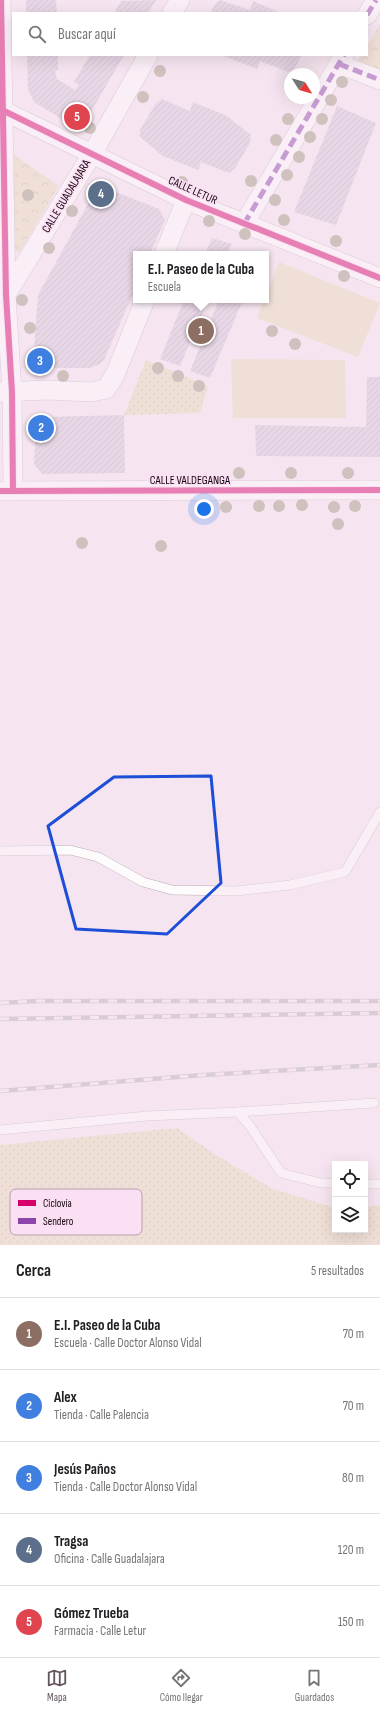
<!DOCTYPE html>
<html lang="es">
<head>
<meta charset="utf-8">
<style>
  body { margin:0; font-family:"Sofia Sans Condensed",sans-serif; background:#f6f6f6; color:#202124 }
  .controls { position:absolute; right:12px; bottom:12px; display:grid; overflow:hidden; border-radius:0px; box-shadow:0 4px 16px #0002 }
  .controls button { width:36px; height:36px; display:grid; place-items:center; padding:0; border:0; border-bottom:1px solid #e0e0e0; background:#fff; color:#202124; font:20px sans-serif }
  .compass { position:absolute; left:284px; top:68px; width:36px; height:36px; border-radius:50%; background:#fff; box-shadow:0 4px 16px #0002; rotate:127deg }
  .you { position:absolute; left:204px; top:509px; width:14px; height:14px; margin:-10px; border:3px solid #fff; border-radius:50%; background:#1a73e8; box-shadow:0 0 0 6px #1a73e833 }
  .badge { display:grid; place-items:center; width:26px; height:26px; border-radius:50%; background:#635560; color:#fff; font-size:13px; font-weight:700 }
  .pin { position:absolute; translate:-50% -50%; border:2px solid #fff; box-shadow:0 1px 4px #0006 }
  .popup { position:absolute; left:133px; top:251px; width:136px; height:52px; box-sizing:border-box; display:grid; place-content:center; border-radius:0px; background:#fff; filter:drop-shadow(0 1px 3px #0005); font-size:13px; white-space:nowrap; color:#757577 }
  .popup b { font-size:15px; color:#202124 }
  .popup::after { content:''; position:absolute; left:50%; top:100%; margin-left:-8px; border:8px solid transparent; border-top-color:#fff }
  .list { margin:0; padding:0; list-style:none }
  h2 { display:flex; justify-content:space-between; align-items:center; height:52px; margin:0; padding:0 16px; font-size:17px }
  h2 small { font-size:13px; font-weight:400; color:#757577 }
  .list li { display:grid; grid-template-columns:26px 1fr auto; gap:12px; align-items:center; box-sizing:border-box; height:72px; padding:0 16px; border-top:1px solid #e0e0e0 }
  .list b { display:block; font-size:15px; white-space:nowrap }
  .list p { margin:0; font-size:13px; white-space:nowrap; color:#757577 }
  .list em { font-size:13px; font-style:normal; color:#757577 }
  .icon { flex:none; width:22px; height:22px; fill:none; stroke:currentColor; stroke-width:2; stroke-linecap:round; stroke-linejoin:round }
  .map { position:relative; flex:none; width:380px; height:1245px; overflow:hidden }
  .search { position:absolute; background:#fff; box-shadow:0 4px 16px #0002; left:12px; right:12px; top:12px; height:44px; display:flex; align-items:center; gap:10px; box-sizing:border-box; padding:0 14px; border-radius:0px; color:#757577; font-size:15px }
  .sheet { height:412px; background:#fff }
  nav { display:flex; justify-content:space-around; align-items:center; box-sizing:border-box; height:56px; border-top:1px solid #e0e0e0; background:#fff; font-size:11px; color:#757577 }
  nav a { display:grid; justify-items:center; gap:2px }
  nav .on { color:#635560 }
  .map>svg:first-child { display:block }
  .grass { fill:url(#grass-dots) }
  .park { fill:url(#park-crowns) }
  .pitch { fill:#e6d7b6 }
  .building { fill:url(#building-hatch) }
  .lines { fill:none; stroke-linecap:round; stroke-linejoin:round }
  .lane-casing { stroke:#b8aab4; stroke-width:10 }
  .street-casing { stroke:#b8aab4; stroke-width:20 }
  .lane { stroke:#fefbfd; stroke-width:9 }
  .street { stroke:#fefbfd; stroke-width:19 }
  .rail-casing { stroke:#b4b0b4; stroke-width:4.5 }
  .rail { stroke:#fbdff2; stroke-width:3; stroke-dasharray:9; stroke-linecap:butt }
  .quiet { stroke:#8e44ad; stroke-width:5; stroke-dasharray:10 5; stroke-linecap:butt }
  .cycleway-casing { stroke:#fbdff2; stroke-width:8 }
  .cycleway { stroke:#d6006c; stroke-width:6 }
  .tree { fill:#a19480 }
  .marked { fill:none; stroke:#1d4ed8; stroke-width:3; stroke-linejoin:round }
  .labels { text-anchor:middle; stroke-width:3; stroke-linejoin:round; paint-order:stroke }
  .street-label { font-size:12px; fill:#150712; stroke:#fbdff2 }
  .key { fill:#fbdff2; stroke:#b69eaf; stroke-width:1 }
  .key-label { font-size:11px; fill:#150712 }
</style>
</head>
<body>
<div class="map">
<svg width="380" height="1245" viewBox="0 0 380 1245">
  <defs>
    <pattern id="grass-dots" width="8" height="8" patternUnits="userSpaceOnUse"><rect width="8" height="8" fill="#e6d7b6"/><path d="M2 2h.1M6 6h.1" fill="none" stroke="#c4b79b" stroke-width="1.8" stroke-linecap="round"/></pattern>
    <pattern id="park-crowns" width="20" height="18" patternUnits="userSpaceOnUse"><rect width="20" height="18" fill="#e6d7b6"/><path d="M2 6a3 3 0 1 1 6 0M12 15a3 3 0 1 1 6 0" fill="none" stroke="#c4b79b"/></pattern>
    <pattern id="building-hatch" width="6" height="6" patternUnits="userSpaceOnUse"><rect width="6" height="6" fill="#d6c3d8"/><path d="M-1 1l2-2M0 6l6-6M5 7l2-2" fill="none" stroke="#b7a6b8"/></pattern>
  </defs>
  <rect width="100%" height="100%" fill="#f5e5f0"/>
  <g class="grass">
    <polygon points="146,360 208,386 200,413 124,415"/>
    <polygon points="177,1128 216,1155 271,1188 335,1208 335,1230 365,1230 365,1207 380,1205 380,1245 0,1245 0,1145"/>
  </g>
  <g class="park">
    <polygon points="380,24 380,73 356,63 361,55 367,55 367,46"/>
    <polygon points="14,155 59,186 19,253 14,249"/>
  </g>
  <g class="pitch">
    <polygon points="279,262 380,303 358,357 257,318 264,300 266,300 266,296"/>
    <polygon points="231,359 345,360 346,418 233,418"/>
  </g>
  <g class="building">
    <polygon points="26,0 56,0 57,13 26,13"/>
    <polygon points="122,0 123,1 156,0 148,13 114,13"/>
    <polygon points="220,0 250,10 253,1 281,13 210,13 216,3"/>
    <polygon points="27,55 58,55 58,70 55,70 57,79 75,90 79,85 74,82 90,55 124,55 85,122 73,126 34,102 28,89"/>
    <polygon points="221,55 302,55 294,69 288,72 260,61 257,69"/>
    <polygon points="162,99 190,111 193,102 227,116 251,135 250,143 235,168 229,173 201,162 198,170 163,156 140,137 140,130 156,103"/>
    <polygon points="337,106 376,123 336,225 294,212"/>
    <polygon points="108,189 159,209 165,220 150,254 136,254 136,287 104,360 100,364 90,368 42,368 33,360 38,295 94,193"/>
    <polygon points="212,238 232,244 227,254 205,254"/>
    <polygon points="184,300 208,300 180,366 160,359"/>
    <polygon points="219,300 243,300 210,378 190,371"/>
    <polygon points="367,377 380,377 380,457 256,456 255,425 366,427"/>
    <polygon points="124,415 125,473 42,474 34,464 36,428 45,417"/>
  </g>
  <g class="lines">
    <g class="lane-casing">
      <g id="lane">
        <polyline points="0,851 70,850 98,857 143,882 172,890 236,891 290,885 345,872 380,812"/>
        <polyline points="238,1112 374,1103"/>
        <polyline points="0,1130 147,1116 238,1112 250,1126 281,1173 321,1183 335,1183"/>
        <polyline points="365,1184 380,1184"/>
      </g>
    </g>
    <g class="street-casing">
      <g id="street">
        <polyline points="1,0 6,295 12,392 13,491"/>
        <polyline points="172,13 180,0"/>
        <polyline points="367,15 376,0"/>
        <polyline points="339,64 380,80"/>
        <polyline points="2,110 186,200 380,278"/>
        <polyline points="244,224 344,55"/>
        <polyline points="164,254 186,200"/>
        <polyline points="6,295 92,154 148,55"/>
        <polyline points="0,392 47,390 92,392 106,389 115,375 145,300"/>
        <polyline points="0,491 380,490"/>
      </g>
    </g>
    <use href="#lane" class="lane"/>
    <use href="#street" class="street"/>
    <g class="rail-casing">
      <g id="rail">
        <polyline points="0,1003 38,1001 380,1001"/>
        <polyline points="0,1019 380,1013"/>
        <polyline points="0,1091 203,1075 380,1065"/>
      </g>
    </g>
    <use href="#rail" class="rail"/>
    <g class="quiet">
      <polyline points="367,15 376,0"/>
      <polyline points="339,64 380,80"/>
      <polyline points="244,224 344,55"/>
    </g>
    <g class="cycleway-casing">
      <g id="cycleway">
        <polyline points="1,0 6,295 12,392 13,491"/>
        <polyline points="2,110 186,200 380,278"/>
        <polyline points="0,491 380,490"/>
      </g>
    </g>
    <use href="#cycleway" class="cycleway"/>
  </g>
  <g class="tree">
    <circle cx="160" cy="71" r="6"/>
    <circle cx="342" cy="82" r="6"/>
    <circle cx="143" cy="97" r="6"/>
    <circle cx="331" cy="100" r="6"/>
    <circle cx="288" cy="119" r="6"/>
    <circle cx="322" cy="119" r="6"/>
    <circle cx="90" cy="128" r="6"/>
    <circle cx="310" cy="137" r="6"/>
    <circle cx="276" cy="140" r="6"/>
    <circle cx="299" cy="157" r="6"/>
    <circle cx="287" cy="175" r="6"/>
    <circle cx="251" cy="181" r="6"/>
    <circle cx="182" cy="182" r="6"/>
    <circle cx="28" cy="195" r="6"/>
    <circle cx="275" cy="200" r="6"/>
    <circle cx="72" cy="211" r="6"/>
    <circle cx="284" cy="220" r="6"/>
    <circle cx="209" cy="221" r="6"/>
    <circle cx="245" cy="234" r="6"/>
    <circle cx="336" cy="241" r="6"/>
    <circle cx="49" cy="248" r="6"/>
    <circle cx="344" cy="276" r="6"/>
    <circle cx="22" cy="300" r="6"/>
    <circle cx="30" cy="328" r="6"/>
    <circle cx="272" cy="331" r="6"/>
    <circle cx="295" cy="344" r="6"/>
    <circle cx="158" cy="368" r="6"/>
    <circle cx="63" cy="376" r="6"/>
    <circle cx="178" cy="376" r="6"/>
    <circle cx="199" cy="386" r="6"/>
    <circle cx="239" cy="473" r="6"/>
    <circle cx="291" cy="473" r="6"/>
    <circle cx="348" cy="473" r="6"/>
    <circle cx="302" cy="505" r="6"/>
    <circle cx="259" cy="506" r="6"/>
    <circle cx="279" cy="506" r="6"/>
    <circle cx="355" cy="506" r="6"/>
    <circle cx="226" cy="507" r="6"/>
    <circle cx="334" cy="507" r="6"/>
    <circle cx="338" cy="524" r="6"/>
    <circle cx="82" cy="543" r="6"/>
    <circle cx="161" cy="546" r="6"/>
  </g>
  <path d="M0 0H380V1245H0ZM211,776L221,883L167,934L76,929L48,826L114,777Z" fill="#f5e5f0" fill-opacity=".55" fill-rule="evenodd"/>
  <path class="marked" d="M211,776L221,883L167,934L76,929L48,826L114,777Z"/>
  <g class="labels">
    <g class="street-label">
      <text transform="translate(193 190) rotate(24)" y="4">CALLE LETUR</text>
      <text transform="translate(66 196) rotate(-59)" y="4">CALLE GUADALAJARA</text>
      <text x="190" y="484">CALLE VALDEGANGA</text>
    </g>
  </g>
  <rect x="10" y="1189" width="132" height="46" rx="6" class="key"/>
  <rect x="18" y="1200" width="18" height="6" fill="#d6006c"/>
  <rect x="18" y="1218" width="18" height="6" fill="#8e44ad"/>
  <g class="key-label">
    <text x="43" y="1207">Ciclovía</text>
    <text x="43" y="1225">Sendero</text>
  </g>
</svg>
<div class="controls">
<button><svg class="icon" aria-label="locate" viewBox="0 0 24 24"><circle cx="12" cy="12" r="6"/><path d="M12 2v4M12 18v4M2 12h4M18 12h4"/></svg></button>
<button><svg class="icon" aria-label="layers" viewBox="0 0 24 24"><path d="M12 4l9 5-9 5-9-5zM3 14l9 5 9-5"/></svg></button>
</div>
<svg class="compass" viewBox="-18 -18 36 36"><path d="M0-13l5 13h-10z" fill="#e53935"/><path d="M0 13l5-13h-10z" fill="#757577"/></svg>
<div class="you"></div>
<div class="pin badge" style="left:201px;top:331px;background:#8d6e63">1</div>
<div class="popup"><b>E.I. Paseo de la Cuba</b>Escuela</div>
<div class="pin badge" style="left:41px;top:428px;background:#3f7fe0">2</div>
<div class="pin badge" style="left:40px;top:361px;background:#3f7fe0">3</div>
<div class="pin badge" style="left:101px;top:194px;background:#5c6f8a">4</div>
<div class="pin badge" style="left:77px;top:117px;background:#e0444e">5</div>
<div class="search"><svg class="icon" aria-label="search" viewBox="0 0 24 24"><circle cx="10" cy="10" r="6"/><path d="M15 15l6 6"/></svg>Buscar aquí</div>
</div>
<section class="sheet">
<h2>Cerca<small>5 resultados</small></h2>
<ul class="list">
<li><span class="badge" style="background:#8d6e63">1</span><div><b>E.I. Paseo de la Cuba</b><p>Escuela · Calle Doctor Alonso Vidal</p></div><em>70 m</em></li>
<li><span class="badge" style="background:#3f7fe0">2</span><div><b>Alex</b><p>Tienda · Calle Palencia</p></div><em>70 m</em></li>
<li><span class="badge" style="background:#3f7fe0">3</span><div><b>Jesús Paños</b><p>Tienda · Calle Doctor Alonso Vidal</p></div><em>80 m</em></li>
<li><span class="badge" style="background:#5c6f8a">4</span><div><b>Tragsa</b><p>Oficina · Calle Guadalajara</p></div><em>120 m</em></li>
<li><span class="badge" style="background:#e0444e">5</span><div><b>Gómez Trueba</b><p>Farmacia · Calle Letur</p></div><em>150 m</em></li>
</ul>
</section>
<nav>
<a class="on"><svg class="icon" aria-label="map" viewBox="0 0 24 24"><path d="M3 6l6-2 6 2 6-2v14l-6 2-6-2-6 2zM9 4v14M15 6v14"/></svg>Mapa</a>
<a><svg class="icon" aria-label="directions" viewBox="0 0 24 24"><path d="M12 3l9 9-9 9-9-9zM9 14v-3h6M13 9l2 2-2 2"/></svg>Cómo llegar</a>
<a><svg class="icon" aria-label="saved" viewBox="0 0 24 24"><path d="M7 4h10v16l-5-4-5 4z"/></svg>Guardados</a>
</nav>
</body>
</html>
